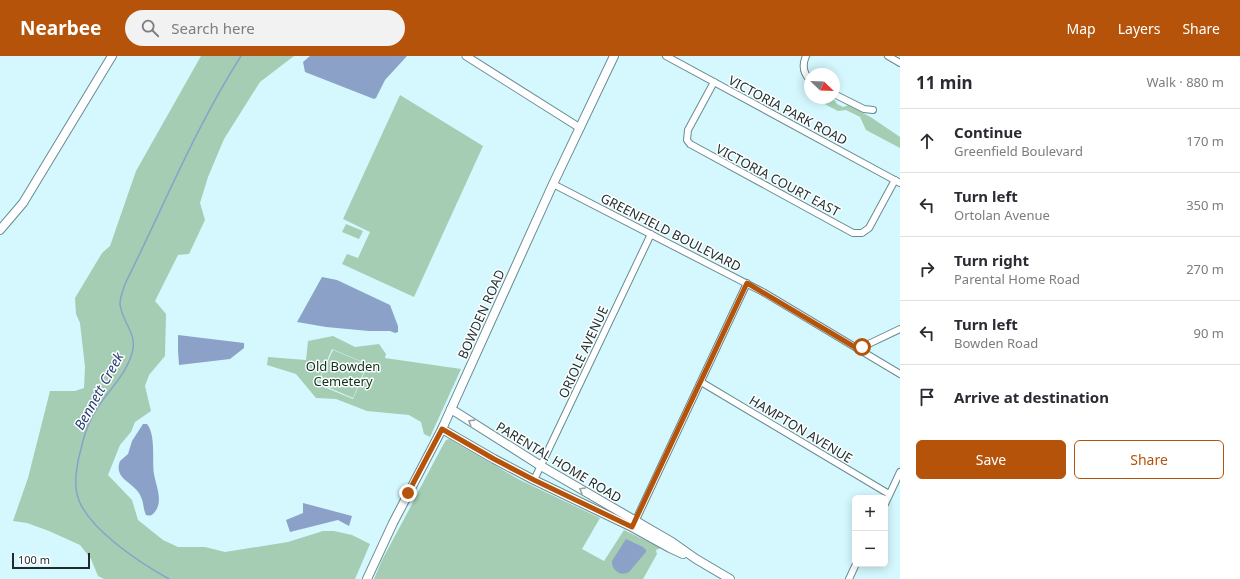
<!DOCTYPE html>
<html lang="en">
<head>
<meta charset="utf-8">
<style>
  body { margin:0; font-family:"Noto Sans",sans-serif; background:#f2f2f3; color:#2b2b33 }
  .controls { position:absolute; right:12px; bottom:12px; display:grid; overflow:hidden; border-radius:6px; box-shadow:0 2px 10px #0003 }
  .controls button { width:36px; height:36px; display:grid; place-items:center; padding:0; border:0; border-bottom:1px solid #e1e1e2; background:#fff; color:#2b2b33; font:20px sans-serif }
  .compass { position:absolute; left:804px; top:12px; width:36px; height:36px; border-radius:50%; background:#fff; box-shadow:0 2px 10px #0003; rotate:113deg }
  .scale { position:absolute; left:12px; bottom:10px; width:78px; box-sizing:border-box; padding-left:4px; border:2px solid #1e2c2e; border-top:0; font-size:11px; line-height:14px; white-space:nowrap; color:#1e2c2e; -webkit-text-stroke:3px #fefefe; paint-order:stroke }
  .stop { position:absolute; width:12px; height:12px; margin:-9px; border:3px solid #b45309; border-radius:50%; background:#fff }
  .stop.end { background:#b45309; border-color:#fff; box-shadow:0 1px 4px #0008 }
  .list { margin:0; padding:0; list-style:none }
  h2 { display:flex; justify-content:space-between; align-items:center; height:52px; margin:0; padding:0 16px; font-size:17px }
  h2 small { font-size:13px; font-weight:400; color:#7c7c81 }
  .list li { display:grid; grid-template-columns:26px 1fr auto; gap:12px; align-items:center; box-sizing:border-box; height:64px; padding:0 16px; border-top:1px solid #e1e1e2 }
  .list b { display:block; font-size:15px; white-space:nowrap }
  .list p { margin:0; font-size:13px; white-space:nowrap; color:#7c7c81 }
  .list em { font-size:13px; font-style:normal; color:#7c7c81 }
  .actions { display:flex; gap:8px; padding:12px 16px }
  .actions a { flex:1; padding:9px 0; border:1px solid #b45309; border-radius:6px; text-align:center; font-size:14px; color:#b45309 }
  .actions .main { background:#b45309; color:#fff }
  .icon { flex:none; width:22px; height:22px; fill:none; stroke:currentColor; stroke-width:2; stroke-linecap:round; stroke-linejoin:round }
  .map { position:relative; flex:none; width:900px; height:523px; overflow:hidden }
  header { display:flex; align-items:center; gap:24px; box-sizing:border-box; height:56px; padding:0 20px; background:#b45309; color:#fff }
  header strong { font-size:19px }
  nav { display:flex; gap:22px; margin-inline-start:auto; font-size:14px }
  .search { width:280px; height:36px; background:#f2f2f3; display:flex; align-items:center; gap:10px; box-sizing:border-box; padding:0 14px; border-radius:22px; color:#7c7c81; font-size:15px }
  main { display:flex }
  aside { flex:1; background:#fff }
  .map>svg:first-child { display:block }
  .green { fill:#a4cdb3; fill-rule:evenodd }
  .water { fill:#8ca1c7 }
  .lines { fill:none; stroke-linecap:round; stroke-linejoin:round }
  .stream { stroke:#8ca1c7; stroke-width:1.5 }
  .minor-casing { stroke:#698a90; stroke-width:8 }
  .tertiary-casing { stroke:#698a90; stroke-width:9 }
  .secondary-casing { stroke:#698a90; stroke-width:10 }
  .minor { stroke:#fff; stroke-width:6 }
  .tertiary { stroke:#fff; stroke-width:7 }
  .secondary { stroke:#fff; stroke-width:8 }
  .oneway { stroke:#9aa0a1 }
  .route { stroke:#b45309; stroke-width:5 }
  .labels { text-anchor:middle; stroke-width:3; stroke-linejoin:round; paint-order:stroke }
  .street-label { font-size:13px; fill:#1e2c2e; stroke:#fefefe }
  .park-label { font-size:13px; fill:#0d321f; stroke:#fefefe }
  .water-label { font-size:14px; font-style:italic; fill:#264172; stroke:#fefefe }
</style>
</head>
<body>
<header>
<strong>Nearbee</strong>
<div class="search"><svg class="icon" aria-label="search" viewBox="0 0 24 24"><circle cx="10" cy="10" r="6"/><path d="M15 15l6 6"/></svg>Search here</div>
<nav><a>Map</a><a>Layers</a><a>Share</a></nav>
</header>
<main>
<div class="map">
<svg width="900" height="523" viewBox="0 0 900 523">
  <rect width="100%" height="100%" fill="#d4f8fe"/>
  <g class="green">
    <polygon points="201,0 294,0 260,26 224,83 208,121 200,147 205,164 189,198 178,199 155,245 166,258 165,300 149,319 145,330 151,355 135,366 131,376 120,389 108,419 132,444 138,464 163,484 178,491 205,491 225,496 288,486 323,475 334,475 352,479 370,488 355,523 104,523 98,520 91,503 80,489 49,475 27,467 13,465 28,422 50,335 75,335 84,332 85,311 80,267 76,258 75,242 102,197 110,190 136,115"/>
    <polygon points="400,39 483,90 414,241 342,208 347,198 358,202 370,176 343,163"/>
    <polygon points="813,42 833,42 837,48 843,51 849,49 872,62 900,81 900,92 866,74 860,61 846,54 838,55"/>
    <polygon points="346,168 363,175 359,183 342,176"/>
    <path d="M333,280L355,291L379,288L386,298L385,302L461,313L430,381L424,378L421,366L409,359L367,355L336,343L316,342L296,318L267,309L268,301L306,304L308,285ZM332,293L368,308L353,343L317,328Z"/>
    <polygon points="333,294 367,308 353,342 318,327"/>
    <polygon points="449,383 520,424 600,462 582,493 604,505 624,474 661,492 656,494 657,498 643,523 374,523 382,504 418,437 418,436 443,389 446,384"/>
  </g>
  <g class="water">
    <polygon points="310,0 407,0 385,24 376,42 374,43 305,16 303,6"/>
    <polygon points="322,221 337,224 390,249 398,270 398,276 395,277 390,275 369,275 326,271 297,266"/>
    <polygon points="178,279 244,287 244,292 230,303 179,309 178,294"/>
    <path d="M143,368H147C156,379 152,404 154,418C156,430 164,446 154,457C151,460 150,460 146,459C143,453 144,447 141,441C135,426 113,424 120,405L128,398L132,385Z"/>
    <polygon points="303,447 352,460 349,470 338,464 290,476 286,464 303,457"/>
    <path d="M626,483L643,491L646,494V496L629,516C621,521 611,514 612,505Z"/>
  </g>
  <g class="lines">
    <path class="stream" d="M169,523C142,508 84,471 77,438C74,426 77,406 81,393C84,379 88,366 96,354C107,336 126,319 132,297C138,277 122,267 120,248C120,241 123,235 125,228C163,152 195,72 241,0"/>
    <g class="minor-casing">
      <g id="minor">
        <polyline points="666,0 900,127"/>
        <path d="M806,0C802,9 803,17 810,24"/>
        <polyline points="888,0 900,7"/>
        <polyline points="714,26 688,74 687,84 690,88 853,177 862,177 869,172 895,124"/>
        <polyline points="834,38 864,53 873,54"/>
        <polyline points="553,128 763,236 900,318"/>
        <polyline points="858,293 900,273"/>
        <polyline points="701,326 889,438"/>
        <polyline points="534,424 651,178"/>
        <polyline points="885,448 900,416"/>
        <polyline points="634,468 747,227"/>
        <polyline points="849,523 856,508"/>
      </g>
    </g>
    <g class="tertiary-casing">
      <polyline id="tertiary" points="466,0 580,72"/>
    </g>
    <g class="secondary-casing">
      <g id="secondary">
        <polyline points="0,174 23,147 112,0"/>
        <polyline points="451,353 541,410 672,486 696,503 730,523"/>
        <polyline points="442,373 494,403 534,424 632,471 670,492 683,498"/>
        <polyline points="367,523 393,467 442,373 553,128 614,0"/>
      </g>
    </g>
    <use href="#minor" class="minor"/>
    <use href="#tertiary" class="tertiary"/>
    <use href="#secondary" class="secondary"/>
  </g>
  <defs><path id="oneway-chevron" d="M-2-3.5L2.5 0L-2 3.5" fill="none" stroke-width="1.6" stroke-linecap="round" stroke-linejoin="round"/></defs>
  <g class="oneway">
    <use href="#oneway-chevron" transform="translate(471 366) rotate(-148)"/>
    <use href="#oneway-chevron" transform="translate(582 434) rotate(-150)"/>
  </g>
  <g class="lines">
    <polyline class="route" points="408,437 442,373 494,403 534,424 632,471 747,227 858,293 862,291"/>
  </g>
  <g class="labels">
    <g class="street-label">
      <text transform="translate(788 54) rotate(28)" y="5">VICTORIA PARK ROAD</text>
      <text transform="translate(778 124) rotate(28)" y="5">VICTORIA COURT EAST</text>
      <text transform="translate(671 176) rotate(27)" y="5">GREENFIELD BOULEVARD</text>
      <text transform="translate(481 258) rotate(-66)" y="5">BOWDEN ROAD</text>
      <text transform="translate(583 296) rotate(-65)" y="5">ORIOLE AVENUE</text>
      <text transform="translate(801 373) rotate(31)" y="5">HAMPTON AVENUE</text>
      <text transform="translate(559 406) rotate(31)" y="5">PARENTAL HOME ROAD</text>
    </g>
    <g class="park-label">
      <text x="343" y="315">Old Bowden<tspan x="343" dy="15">Cemetery</tspan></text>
    </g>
    <g class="water-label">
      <text transform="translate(99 335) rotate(-61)" y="5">Bennett Creek</text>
    </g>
  </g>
</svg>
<div class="controls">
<button>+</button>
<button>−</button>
</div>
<svg class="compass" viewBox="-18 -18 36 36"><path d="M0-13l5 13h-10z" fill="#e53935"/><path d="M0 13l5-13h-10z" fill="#7c7c81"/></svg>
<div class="scale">100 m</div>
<div class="stop" style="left:862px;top:291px"></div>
<div class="stop end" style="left:408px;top:437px"></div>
</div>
<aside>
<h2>11 min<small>Walk · 880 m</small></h2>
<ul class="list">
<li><svg class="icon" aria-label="ahead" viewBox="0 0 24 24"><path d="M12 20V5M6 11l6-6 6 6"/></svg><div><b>Continue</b><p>Greenfield Boulevard</p></div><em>170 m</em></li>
<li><svg class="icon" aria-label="left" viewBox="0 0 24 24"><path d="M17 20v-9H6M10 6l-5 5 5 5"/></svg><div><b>Turn left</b><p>Ortolan Avenue</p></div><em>350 m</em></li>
<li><svg class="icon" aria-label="right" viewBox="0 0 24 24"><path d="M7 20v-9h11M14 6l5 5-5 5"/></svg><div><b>Turn right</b><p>Parental Home Road</p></div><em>270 m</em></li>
<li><svg class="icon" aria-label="left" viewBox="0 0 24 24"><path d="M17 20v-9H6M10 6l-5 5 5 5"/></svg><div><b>Turn left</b><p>Bowden Road</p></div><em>90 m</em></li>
<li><svg class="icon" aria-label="arrive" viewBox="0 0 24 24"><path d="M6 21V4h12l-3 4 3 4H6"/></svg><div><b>Arrive at destination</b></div></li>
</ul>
<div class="actions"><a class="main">Save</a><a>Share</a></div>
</aside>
</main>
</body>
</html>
